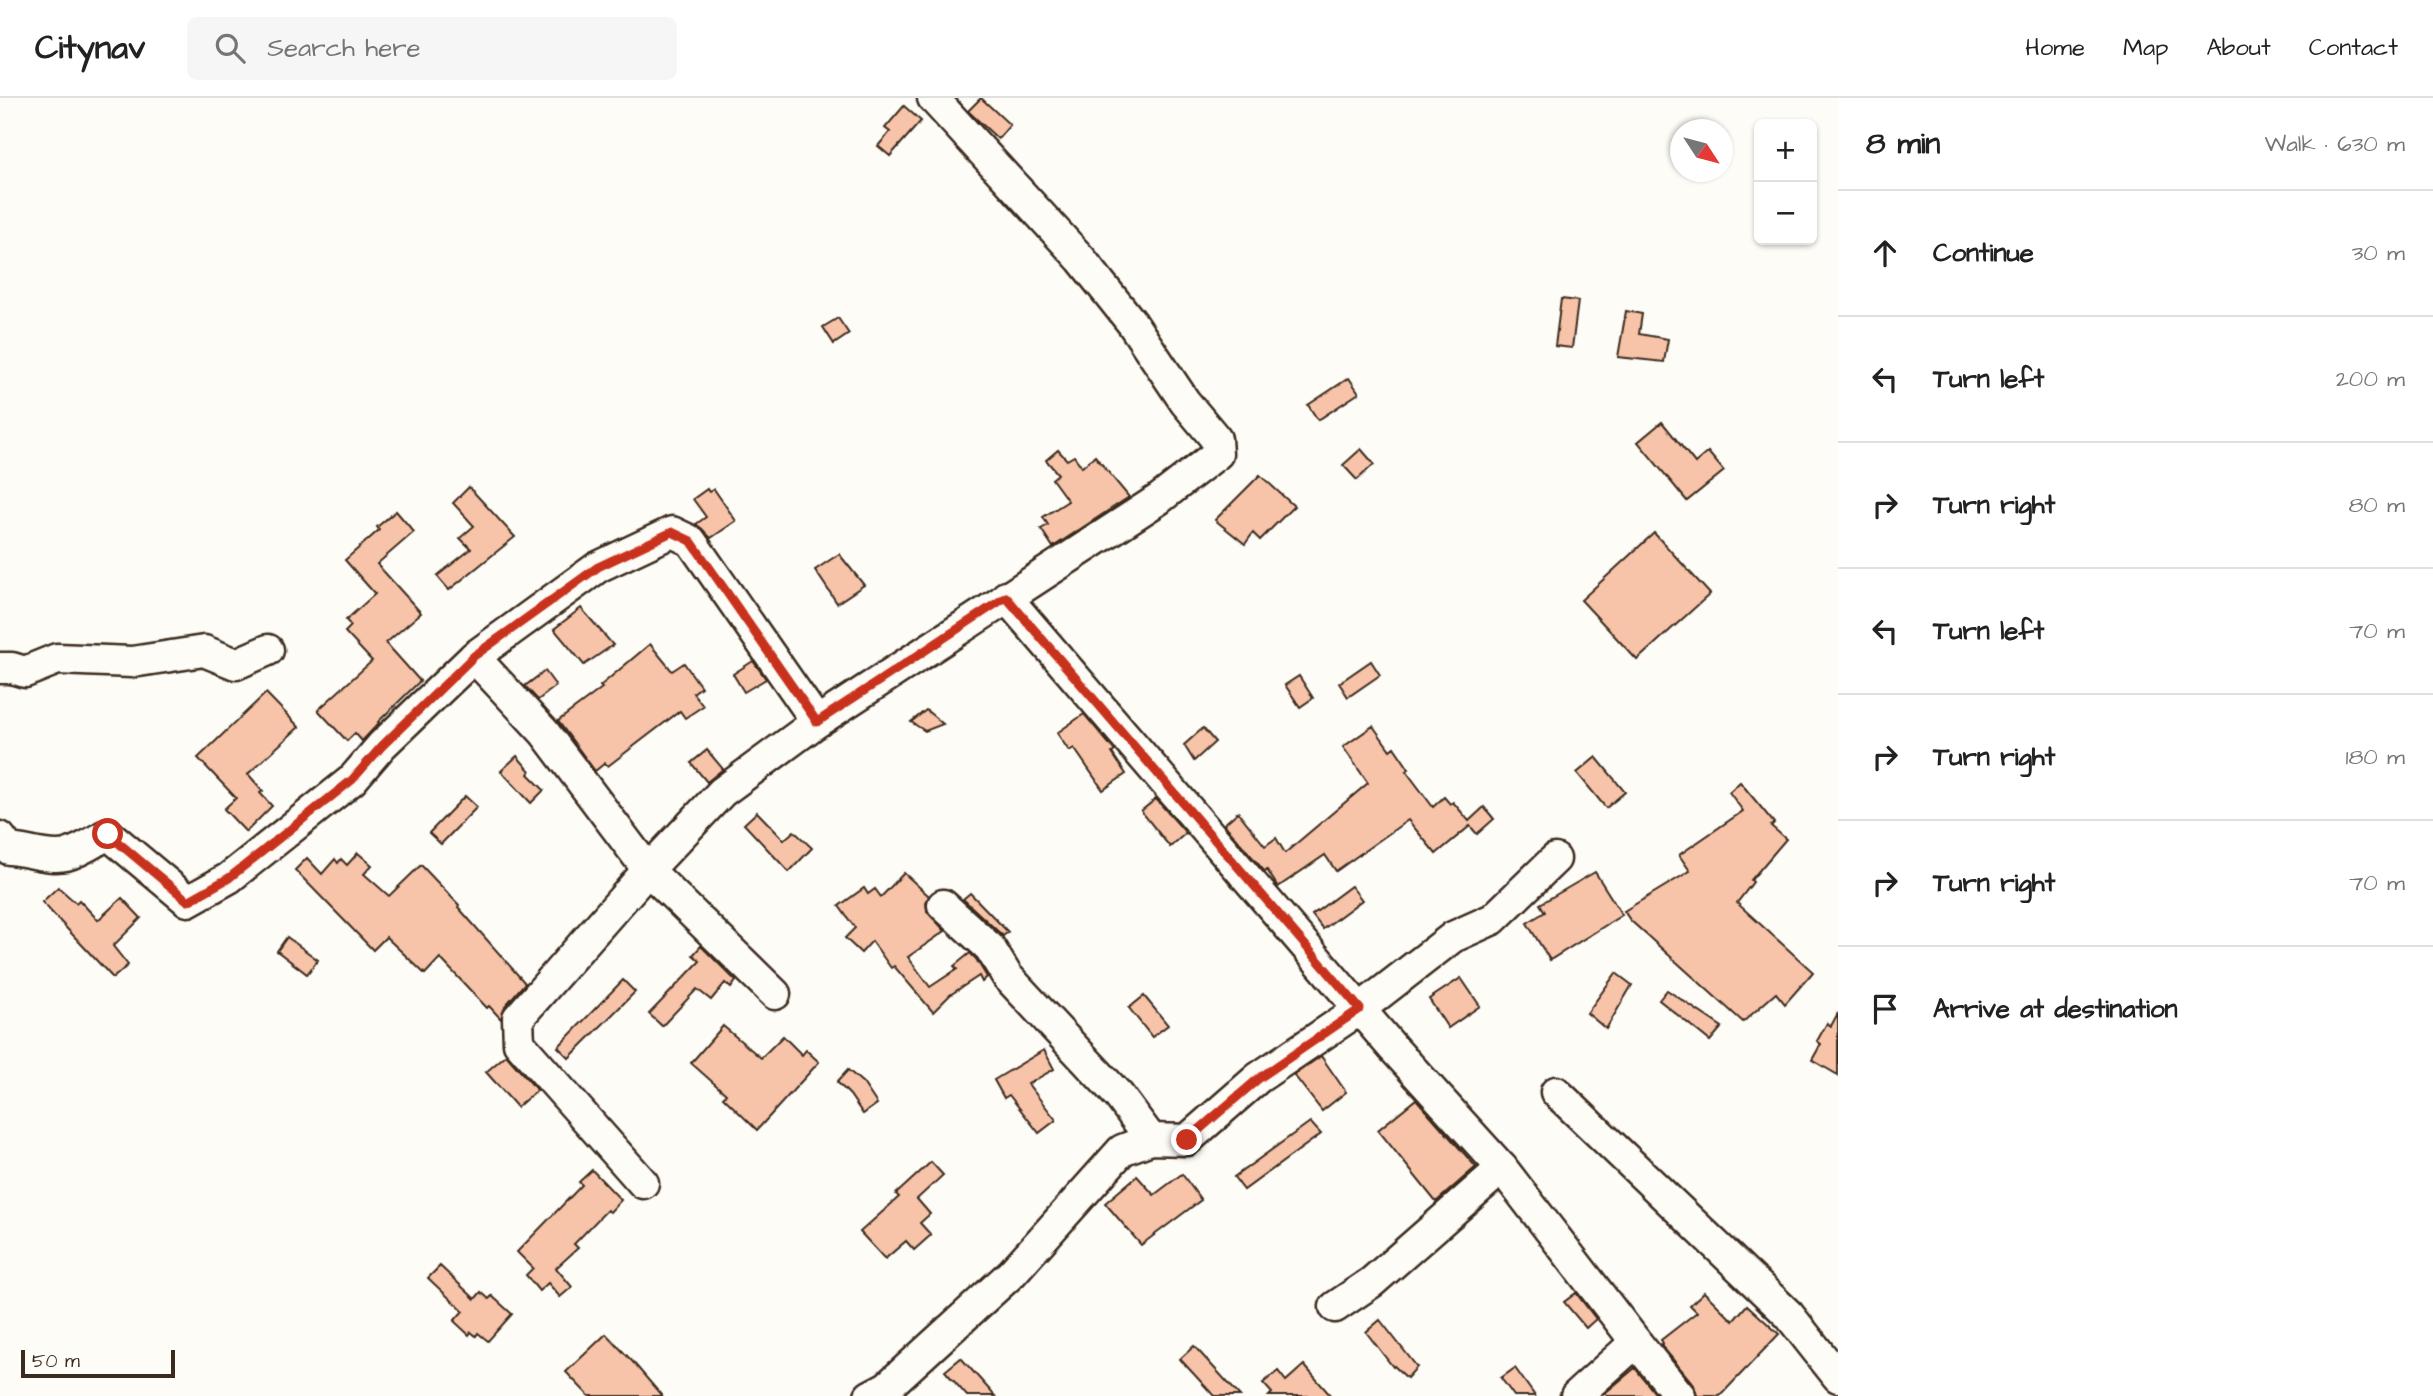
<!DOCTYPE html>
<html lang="en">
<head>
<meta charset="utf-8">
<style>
  body { margin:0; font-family:"Architects Daughter",sans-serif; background:#f6f6f6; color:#222 }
  .controls { position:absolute; right:21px; top:21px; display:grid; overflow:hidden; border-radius:10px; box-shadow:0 2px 5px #0004 }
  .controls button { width:63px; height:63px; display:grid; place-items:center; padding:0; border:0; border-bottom:2px solid #e0e0e0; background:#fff; color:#222; font:35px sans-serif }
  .compass { position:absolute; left:1670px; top:21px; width:63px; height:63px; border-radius:50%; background:#fff; box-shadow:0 2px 5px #0004; rotate:126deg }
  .scale { position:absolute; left:21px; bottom:18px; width:154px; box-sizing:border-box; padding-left:7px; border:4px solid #3b2a1e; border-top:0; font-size:19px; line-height:24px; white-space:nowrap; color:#3b2a1e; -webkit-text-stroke:5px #fdfcf7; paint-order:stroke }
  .stop { position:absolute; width:21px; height:21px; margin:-16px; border:5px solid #c8321e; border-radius:50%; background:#fff }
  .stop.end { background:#c8321e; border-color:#fff; box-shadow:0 2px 7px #0008 }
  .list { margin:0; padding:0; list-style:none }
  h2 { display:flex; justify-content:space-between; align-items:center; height:91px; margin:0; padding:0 28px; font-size:30px }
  h2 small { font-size:23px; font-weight:400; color:#767676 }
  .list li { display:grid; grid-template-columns:46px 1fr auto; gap:21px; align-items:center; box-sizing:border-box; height:126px; padding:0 28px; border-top:2px solid #e0e0e0 }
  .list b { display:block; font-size:26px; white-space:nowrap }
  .list em { font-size:23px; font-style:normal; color:#767676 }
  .icon { flex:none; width:38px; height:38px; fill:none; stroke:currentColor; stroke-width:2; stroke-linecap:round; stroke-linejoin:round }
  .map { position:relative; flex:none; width:1838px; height:1298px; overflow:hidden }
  header { display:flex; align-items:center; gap:42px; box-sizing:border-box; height:98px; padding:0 35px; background:#fff; border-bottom:2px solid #e0e0e0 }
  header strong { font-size:33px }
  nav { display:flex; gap:38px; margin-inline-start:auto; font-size:24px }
  .search { width:490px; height:63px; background:#f6f6f6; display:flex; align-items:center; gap:18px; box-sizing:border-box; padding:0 24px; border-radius:10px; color:#767676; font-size:26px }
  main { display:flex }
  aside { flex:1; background:#fff }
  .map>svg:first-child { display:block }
  .building { fill:#f8c4a9; stroke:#3b2a1e; stroke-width:2 }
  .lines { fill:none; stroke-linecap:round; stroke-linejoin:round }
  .minor-casing { stroke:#3b2a1e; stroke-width:35 }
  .minor { stroke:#fdfcf7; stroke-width:30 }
  .route { stroke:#c8321e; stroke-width:9 }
</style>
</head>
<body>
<header>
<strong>Citynav</strong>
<div class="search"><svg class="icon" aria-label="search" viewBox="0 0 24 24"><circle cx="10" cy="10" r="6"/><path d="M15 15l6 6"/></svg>Search here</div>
<nav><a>Home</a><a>Map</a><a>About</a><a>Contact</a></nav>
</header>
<main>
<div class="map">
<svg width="1838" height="1298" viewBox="0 0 1838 1298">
  <rect width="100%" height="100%" fill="#fdfcf7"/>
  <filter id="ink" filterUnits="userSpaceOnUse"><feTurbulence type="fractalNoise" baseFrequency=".0143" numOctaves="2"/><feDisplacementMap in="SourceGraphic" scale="14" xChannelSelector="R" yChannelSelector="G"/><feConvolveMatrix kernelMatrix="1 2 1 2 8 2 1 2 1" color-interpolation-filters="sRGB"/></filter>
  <g filter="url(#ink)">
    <g class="building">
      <polygon points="981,0 1010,27 998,41 968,13"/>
      <polygon points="904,8 921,23 890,58 878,48 890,34 885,30"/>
      <polygon points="1561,201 1578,203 1572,250 1555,248"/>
      <polygon points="1626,213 1642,216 1639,236 1668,241 1664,264 1618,259"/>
      <polygon points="838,220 849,236 834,246 823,229"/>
      <polygon points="1349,280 1359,295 1318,322 1308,307"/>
      <polygon points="1662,324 1695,365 1708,354 1724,373 1687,403 1638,344"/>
      <polygon points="1361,351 1374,366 1357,382 1343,367"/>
      <polygon points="1058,352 1067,362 1074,358 1082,369 1095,358 1129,399 1053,449 1041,431 1048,427 1043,419 1068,403 1052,381 1058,376 1046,362"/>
      <polygon points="1260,377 1294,408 1260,442 1253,435 1245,446 1215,422"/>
      <polygon points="469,389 515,439 449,492 437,478 471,451 460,440 474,428 453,405"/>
      <polygon points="707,391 709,394 714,391 736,423 711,440 696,426 706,419 693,401"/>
      <polygon points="396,413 414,434 377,466 421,515 386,545 420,583 378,624 379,625 362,643 355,635 347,643 318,612 372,563 345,534 351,528 346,522 375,496 345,462 379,432 377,429"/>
      <polygon points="1654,435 1710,496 1637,562 1581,502"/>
      <polygon points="839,456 864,487 837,505 815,472"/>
      <polygon points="581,510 613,547 584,567 554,531"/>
      <polygon points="650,546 672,573 684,565 701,589 693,595 703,608 685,620 680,613 608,668 605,665 595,673 558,623 602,590 600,588"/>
      <polygon points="753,563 766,581 744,594 733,576"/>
      <polygon points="1371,563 1380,577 1348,599 1339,585"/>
      <polygon points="545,573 556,588 538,602 525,588"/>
      <polygon points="1299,578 1313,600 1300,609 1285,587"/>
      <polygon points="266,595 299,629 248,676 263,693 260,695 272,708 246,734 224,711 236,700 198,660"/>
      <polygon points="926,612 943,626 925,633 911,624"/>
      <polygon points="1084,616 1115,653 1112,655 1126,676 1103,692 1074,650 1069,653 1057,635"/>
      <polygon points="1373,628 1390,652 1394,649 1409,671 1406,673 1433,709 1444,699 1450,706 1453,704 1469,723 1484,709 1494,721 1477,736 1470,728 1436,756 1408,722 1336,773 1325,757 1278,789 1267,772 1265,774 1224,726 1238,714 1265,748 1276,740 1285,755 1368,685 1343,649"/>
      <polygon points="1203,630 1215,644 1194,663 1184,647"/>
      <polygon points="707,652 723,671 707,684 691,665"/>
      <polygon points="517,658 530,673 528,676 544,692 531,705 501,673"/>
      <polygon points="1596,659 1625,694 1606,710 1577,675"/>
      <polygon points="1740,684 1774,725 1771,728 1786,741 1751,782 1753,784 1737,805 1813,874 1785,906 1776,895 1743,924 1630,822 1624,813 1690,773 1679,757 1743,713 1729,694"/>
      <polygon points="465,698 477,709 441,746 429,735"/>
      <polygon points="1156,701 1186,735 1170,749 1141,713"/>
      <polygon points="757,714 784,742 794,733 812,750 789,774 744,726"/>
      <polygon points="358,755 372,767 364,776 389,798 421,767 459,807 458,809 525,885 505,908 501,921 489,908 487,910 440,860 425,876 386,839 373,852 295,772 307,760 322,776 335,761 338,765 341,761 347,767"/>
      <polygon points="1595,774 1622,817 1550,862 1527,825 1545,814 1540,806"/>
      <polygon points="904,775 929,798 926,804 927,813 945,833 908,859 930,889 957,871 954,868 970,855 976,861 987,879 982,884 979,878 950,897 933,914 894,868 891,870 872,843 861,855 845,840 855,830 839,808 864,790 868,796 875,791 881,799"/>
      <polygon points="1351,788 1362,802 1323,831 1312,817"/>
      <polygon points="58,789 76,805 79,802 98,822 122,800 141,820 113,848 128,867 113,880 42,804"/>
      <polygon points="970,795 1008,834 1003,838 963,801"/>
      <polygon points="287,839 318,862 307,876 277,853"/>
      <polygon points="701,848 736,883 731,890 725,885 711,902 697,891 662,928 649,916 700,863 693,857"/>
      <polygon points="1616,875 1632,887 1606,931 1587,915"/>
      <polygon points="1461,880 1480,908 1448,930 1429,901"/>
      <polygon points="623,882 635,894 569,960 558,949"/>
      <polygon points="1667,892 1722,929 1710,943 1659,902"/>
      <polygon points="1144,898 1168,927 1152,939 1129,910"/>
      <polygon points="1838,915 1838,977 1812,962 1821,946 1817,943 1827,925 1831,928"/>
      <polygon points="723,928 761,960 783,938 802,957 806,952 819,964 757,1032 723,999 726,996 691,965"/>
      <polygon points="1044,952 1054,971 1028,986 1056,1022 1039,1035 1009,997 1004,1000 994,982"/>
      <polygon points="506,957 537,992 517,1009 486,974"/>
      <polygon points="1321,958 1346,994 1322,1013 1294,977"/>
      <polygon points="848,972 863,985 877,1006 863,1016 850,997 837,984"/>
      <polygon points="1416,1001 1476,1069 1436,1104 1378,1032"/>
      <polygon points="1310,1024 1321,1036 1244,1092 1234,1079"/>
      <polygon points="931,1064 943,1077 917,1101 930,1116 920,1125 931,1137 914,1152 906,1143 885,1161 860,1134 899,1099 896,1096"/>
      <polygon points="592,1072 621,1102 610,1114 607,1112 574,1146 578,1150 556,1170 572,1189 560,1199 548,1185 539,1193 526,1177 533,1170 517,1154 582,1087 579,1084"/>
      <polygon points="1182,1076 1201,1102 1141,1147 1105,1105 1137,1078 1154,1097"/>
      <polygon points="440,1168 475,1201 481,1194 489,1201 492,1198 512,1216 488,1243 478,1235 476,1238 471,1234 469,1237 454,1223 463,1213 428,1180"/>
      <polygon points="1704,1194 1733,1223 1747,1207 1779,1236 1720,1298 1697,1298 1694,1287 1661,1247 1663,1245 1661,1242 1697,1214 1690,1207"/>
      <polygon points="1576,1195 1596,1221 1586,1230 1564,1204"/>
      <polygon points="1380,1222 1417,1269 1407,1280 1394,1268 1393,1269 1366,1234"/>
      <polygon points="606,1236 632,1263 662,1298 589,1298 566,1274"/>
      <polygon points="1194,1248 1240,1298 1214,1298 1180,1261"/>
      <polygon points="961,1260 995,1298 967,1298 945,1273"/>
      <polygon points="1304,1267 1331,1298 1269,1298 1272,1295 1263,1285 1278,1273 1286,1283"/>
      <polygon points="1515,1270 1535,1298 1514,1298 1501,1280"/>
      <polygon points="1635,1270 1657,1298 1607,1298 1605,1295"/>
    </g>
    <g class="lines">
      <g class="minor-casing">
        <g id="minor">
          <polyline points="1006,499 1393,950 1502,1070 1636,1244 1680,1298"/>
          <polyline points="474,559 544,634 648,772 775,896"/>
          <polyline points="0,570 12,570 25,574 57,561 132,564 204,553 236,566 268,552"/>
          <path d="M0,739L9,751C27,752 49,761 66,757C81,753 95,743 108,736L188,803L229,780L352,682L382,647L474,559L598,469L672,434L691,443L817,624"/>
          <polyline points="943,807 990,850 1007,878 1119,998 1151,1041"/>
          <polyline points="1556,994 1789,1217 1838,1279"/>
          <polyline points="643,1085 519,945 518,920 648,772 722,694 817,624 1159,401 1217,356 1216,341 1185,304 1132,225 1081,161 933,0"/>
          <polyline points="1335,1209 1372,1184 1502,1070"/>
          <polyline points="870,1298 887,1289 1012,1175 1122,1052 1151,1041 1187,1042 1258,980 1360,911 1453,839 1493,821 1555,761"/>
          <polyline points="1576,1298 1636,1244"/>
        </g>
      </g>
      <use href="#minor" class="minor"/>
    </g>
  </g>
  <g class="lines" filter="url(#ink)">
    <polyline class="route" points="108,736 188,803 229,780 352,682 382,648 474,558 598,469 672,434 691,443 817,624 1006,499 1360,911 1258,981 1187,1042"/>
  </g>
</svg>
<div class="controls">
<button>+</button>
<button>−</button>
</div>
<svg class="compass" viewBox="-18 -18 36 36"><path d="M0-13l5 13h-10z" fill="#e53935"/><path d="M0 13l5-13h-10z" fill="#767676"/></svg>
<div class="scale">50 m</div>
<div class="stop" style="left:108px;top:736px"></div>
<div class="stop end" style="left:1187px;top:1042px"></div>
</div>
<aside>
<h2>8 min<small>Walk · 630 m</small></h2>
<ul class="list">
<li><svg class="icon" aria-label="ahead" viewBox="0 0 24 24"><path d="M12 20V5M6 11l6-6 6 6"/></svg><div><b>Continue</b></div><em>30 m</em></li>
<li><svg class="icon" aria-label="left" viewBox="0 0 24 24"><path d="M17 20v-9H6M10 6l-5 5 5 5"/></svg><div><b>Turn left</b></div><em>200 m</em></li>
<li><svg class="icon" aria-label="right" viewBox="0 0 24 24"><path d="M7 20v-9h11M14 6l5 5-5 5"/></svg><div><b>Turn right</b></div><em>80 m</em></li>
<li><svg class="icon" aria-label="left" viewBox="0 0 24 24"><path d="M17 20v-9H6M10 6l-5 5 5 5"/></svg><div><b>Turn left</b></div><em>70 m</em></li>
<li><svg class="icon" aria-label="right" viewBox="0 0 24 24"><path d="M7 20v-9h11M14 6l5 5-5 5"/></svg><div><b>Turn right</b></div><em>180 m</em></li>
<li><svg class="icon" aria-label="right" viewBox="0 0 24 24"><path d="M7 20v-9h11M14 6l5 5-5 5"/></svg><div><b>Turn right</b></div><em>70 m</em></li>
<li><svg class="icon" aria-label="arrive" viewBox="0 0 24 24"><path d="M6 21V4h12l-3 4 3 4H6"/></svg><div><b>Arrive at destination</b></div></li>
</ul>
</aside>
</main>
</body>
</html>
